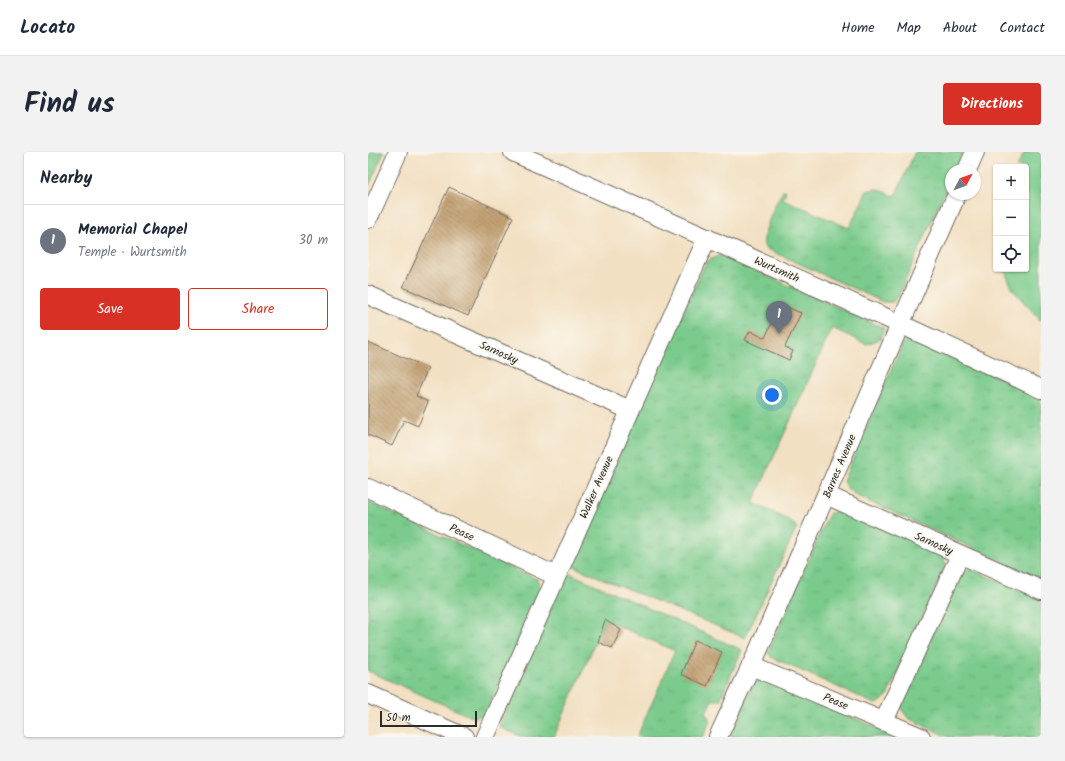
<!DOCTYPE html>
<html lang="en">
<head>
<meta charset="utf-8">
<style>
  body { margin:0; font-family:Kalam,sans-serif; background:#f2f2f3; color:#1f2937 }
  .controls { position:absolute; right:12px; top:12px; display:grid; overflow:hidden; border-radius:4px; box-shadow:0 1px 3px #0004 }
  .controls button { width:36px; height:36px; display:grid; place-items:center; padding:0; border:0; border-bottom:1px solid #e0e1e3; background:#fff; color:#1f2937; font:20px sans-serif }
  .compass { position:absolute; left:577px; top:12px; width:36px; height:36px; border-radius:50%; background:#fff; box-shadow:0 1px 3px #0004; rotate:49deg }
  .scale { position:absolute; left:12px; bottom:10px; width:97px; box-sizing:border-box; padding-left:4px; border:2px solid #2b2b2b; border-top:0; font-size:11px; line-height:14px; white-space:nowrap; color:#2b2b2b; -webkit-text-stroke:3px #fbf7ec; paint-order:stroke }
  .you { position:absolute; left:404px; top:243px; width:14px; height:14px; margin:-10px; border:3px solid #fff; border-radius:50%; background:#1a73e8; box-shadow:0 0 0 6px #1a73e833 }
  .badge { display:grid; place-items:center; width:26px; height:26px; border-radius:50%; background:#d93025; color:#fff; font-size:13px; font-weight:700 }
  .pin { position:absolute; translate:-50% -33px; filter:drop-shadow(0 1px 2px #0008) }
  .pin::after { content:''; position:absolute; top:21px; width:14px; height:12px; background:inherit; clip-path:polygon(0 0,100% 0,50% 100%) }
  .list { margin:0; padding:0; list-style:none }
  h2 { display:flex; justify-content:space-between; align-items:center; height:52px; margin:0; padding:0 16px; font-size:17px }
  h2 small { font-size:13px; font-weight:400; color:#747a83 }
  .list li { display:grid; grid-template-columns:26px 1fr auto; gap:12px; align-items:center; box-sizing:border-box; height:72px; padding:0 16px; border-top:1px solid #e0e1e3 }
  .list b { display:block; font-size:15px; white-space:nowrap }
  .list p { margin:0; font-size:13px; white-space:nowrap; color:#747a83 }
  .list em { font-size:13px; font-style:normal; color:#747a83 }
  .actions { display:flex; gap:8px; padding:12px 16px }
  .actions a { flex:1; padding:9px 0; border:1px solid #d93025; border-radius:4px; text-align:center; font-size:14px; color:#d93025 }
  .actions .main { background:#d93025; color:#fff }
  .icon { flex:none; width:22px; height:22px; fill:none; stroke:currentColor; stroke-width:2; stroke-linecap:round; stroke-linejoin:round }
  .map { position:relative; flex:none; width:673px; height:585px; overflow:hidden; border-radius:4px }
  header { display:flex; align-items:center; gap:24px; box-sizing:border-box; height:56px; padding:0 20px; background:#fff; border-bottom:1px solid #e0e1e3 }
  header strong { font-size:19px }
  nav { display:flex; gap:22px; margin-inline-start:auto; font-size:14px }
  .intro { display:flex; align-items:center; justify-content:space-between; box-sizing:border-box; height:96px; padding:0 24px }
  h1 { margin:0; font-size:28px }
  .button { padding:10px 18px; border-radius:4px; background:#d93025; color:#fff; font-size:14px; font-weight:700 }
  main { display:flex; gap:24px; padding:0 24px }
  aside { flex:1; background:#fff; border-radius:4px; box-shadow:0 1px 3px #0004 }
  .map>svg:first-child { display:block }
  .grass { fill:url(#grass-tufts); stroke:#527b5c }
  .pitch { fill:#7acb8c; stroke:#527b5c }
  .building { fill:url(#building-back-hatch) }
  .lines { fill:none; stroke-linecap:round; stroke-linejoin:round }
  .minor-casing { stroke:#716a60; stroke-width:20 }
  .minor { stroke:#fff; stroke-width:18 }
  .labels { text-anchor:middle; stroke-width:3; stroke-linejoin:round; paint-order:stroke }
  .street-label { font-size:11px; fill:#2b2b2b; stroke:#fbf7ec }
</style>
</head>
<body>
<header>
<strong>Locato</strong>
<nav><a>Home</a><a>Map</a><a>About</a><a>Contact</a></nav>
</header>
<div class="intro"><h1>Find us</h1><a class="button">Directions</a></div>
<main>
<aside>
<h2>Nearby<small></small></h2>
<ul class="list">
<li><span class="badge" style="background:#6b7280">1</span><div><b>Memorial Chapel</b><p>Temple · Wurtsmith</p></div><em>30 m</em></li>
</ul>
<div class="actions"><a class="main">Save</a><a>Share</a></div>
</aside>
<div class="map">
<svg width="673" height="585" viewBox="0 0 673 585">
  <defs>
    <pattern id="grass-tufts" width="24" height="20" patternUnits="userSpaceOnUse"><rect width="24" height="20" fill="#7acb8c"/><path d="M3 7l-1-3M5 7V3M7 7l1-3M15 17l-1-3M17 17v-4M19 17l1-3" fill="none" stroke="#6aae79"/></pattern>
    <pattern id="building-back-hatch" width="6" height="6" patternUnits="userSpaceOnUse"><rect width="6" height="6" fill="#c3a275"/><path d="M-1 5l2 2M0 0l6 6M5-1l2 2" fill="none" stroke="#9f8460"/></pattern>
  </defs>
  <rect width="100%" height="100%" fill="#fbf7ec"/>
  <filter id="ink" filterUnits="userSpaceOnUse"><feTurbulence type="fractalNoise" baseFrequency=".025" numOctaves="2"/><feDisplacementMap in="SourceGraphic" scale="8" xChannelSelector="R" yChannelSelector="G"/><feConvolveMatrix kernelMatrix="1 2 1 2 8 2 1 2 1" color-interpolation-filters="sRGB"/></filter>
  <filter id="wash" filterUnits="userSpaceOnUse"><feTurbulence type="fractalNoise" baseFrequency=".012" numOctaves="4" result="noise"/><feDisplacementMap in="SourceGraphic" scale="16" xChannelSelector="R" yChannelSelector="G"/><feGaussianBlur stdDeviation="0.9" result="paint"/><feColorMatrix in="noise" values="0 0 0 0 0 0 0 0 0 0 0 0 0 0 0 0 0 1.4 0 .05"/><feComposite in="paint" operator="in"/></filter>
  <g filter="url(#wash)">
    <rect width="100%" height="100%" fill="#f2e0c2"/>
    <g class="grass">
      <polygon points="0,0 16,0 0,36"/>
      <path d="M547,0H595L587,18H583V26L530,145L525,150H515L397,96C391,87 409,46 416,38L418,39L415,47L481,76L499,39L509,37L527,44Z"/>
      <polygon points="352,103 516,176 513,187 498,192 464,176 385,351 419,367 429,375 377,486 202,413 338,110"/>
      <polygon points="545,187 673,245 673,427 489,344 480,337 475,329 535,191 539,188"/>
      <polygon points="0,350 169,427 172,434 171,443 116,566 112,563 106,566 0,519"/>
      <polygon points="475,358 573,402 578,412 519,544 511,551 507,552 403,505 400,500 458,368 462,361"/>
      <polygon points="602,417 673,447 673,585 580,585 540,566 532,555 593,422 596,419"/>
      <polygon points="199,420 374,498 352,548 344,548 337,562 343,567 335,585 269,585 307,499 237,468 186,585 154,585 131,575"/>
      <polygon points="395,527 531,585 362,585 386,531"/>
    </g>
    <polygon class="pitch" points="657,0 673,0 673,169 645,138 636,117 658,117 658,15 649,15"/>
    <g id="blocks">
      <g class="building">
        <polygon points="81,35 145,65 100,164 35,135"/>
        <polygon points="412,152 433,161 417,195 425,199 421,208 377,188 382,179 397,186"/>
        <polygon points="0,190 60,216 48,244 60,250 50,274 36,268 24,294 0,283"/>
        <polygon points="237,468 253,478 244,496 230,490"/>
        <polygon points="327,488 354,500 339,534 313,522"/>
      </g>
    </g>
  </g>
  <g filter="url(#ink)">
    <use href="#blocks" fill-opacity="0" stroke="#716a60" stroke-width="1"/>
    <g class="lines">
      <g class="minor-casing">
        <g id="minor">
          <polyline points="145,0 532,172 673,237"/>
          <polyline points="599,18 607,0"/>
          <polyline points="0,67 30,0"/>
          <polyline points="0,143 262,258"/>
          <polyline points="0,336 188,424"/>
          <polyline points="458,343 673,438"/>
          <polyline points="383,514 553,585"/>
          <polyline points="0,542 96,585"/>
          <polyline points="516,569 592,403"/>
          <polyline points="117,585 339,86"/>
          <polyline points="350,585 390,499 589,42"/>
        </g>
      </g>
      <use href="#minor" class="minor"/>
    </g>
  </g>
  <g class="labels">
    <g class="street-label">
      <text transform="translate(409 117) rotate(24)" y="4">Wurtsmith</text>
      <text transform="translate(131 200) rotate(24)" y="4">Sarnosky</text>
      <text transform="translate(471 314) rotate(-67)" y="4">Barnes Avenue</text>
      <text transform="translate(228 335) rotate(-66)" y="4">Walker Avenue</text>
      <text transform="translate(94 380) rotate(25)" y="4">Pease</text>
      <text transform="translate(566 391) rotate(24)" y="4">Sarnosky</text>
      <text transform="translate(468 549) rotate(23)" y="4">Pease</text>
    </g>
  </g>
</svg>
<div class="controls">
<button>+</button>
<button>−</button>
<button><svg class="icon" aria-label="locate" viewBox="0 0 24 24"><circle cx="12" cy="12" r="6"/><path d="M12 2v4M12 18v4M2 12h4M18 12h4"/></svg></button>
</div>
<svg class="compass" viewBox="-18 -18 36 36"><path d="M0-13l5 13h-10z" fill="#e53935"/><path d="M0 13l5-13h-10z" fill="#747a83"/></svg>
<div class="scale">50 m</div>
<div class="you"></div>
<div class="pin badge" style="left:411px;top:182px;background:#6b7280">1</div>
</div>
</main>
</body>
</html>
